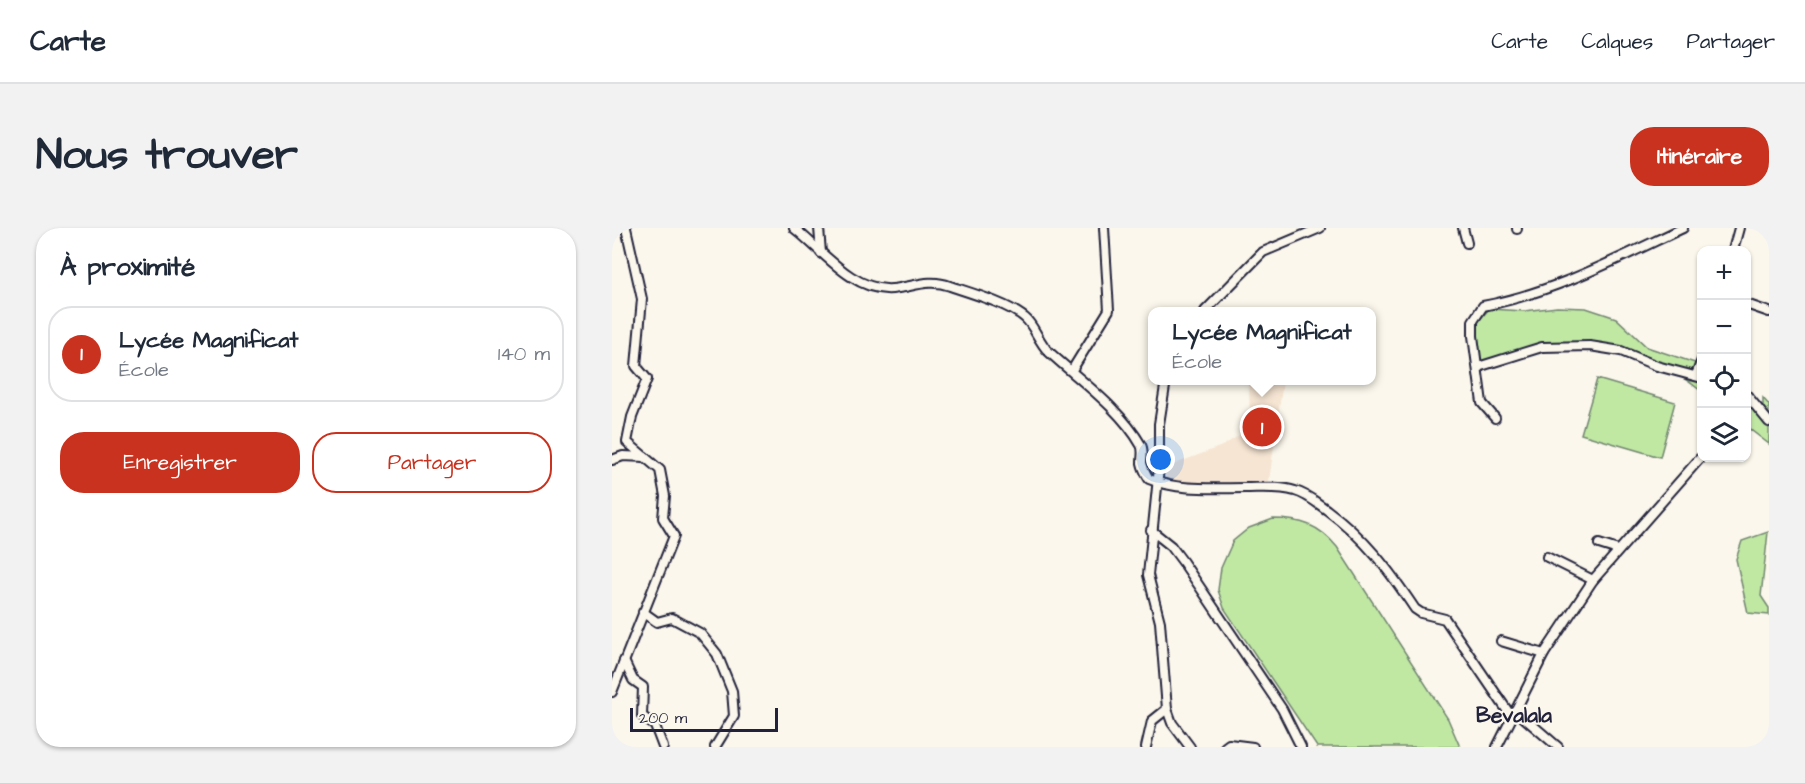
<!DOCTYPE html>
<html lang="fr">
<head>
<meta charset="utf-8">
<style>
  body { margin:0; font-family:"Architects Daughter",sans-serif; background:#f2f2f3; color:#1f2937 }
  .controls { position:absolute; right:18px; top:18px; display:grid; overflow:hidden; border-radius:12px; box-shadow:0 2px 4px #0004 }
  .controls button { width:54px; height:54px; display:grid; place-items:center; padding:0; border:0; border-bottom:2px solid #e0e1e3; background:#fff; color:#1f2937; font:30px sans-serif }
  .scale { position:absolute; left:18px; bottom:15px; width:148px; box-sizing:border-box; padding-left:6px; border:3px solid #22223b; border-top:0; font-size:16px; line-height:21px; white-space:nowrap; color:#22223b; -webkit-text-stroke:4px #fbf7ec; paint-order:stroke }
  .you { position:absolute; left:549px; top:232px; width:21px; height:21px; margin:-15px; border:4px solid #fff; border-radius:50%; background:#1a73e8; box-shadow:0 0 0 9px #1a73e833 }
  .badge { display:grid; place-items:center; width:39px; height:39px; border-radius:50%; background:#c8321e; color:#fff; font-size:20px; font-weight:700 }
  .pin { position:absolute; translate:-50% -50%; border:3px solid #fff; box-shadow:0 2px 6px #0006 }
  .popup { position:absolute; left:536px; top:79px; width:228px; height:78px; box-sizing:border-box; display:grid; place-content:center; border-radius:12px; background:#fff; filter:drop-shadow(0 2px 4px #0005); font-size:20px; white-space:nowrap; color:#747a83 }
  .popup b { font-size:22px; color:#1f2937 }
  .popup::after { content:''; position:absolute; left:50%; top:100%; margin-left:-12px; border:12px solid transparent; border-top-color:#fff }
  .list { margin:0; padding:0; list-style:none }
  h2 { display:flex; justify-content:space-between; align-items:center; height:78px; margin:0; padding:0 24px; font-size:26px }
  h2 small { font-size:20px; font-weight:400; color:#747a83 }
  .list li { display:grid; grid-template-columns:39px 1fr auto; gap:18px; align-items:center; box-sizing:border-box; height:96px; margin:0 12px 12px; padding:0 12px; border:2px solid #e0e1e3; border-radius:24px }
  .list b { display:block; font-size:22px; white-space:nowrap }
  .list p { margin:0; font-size:20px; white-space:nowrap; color:#747a83 }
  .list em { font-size:20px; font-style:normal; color:#747a83 }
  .actions { display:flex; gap:12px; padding:18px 24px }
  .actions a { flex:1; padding:14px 0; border:2px solid #c8321e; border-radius:24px; text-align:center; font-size:21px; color:#c8321e }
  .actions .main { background:#c8321e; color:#fff }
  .icon { flex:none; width:33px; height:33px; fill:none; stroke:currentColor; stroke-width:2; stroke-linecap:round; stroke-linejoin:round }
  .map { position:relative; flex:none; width:1157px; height:519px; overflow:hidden; border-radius:24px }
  header { display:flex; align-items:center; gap:36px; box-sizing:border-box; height:84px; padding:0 30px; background:#fff; border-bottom:2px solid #e0e1e3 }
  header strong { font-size:28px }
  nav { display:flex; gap:33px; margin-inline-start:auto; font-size:21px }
  .intro { display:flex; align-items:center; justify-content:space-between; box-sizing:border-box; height:144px; padding:0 36px }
  h1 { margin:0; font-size:42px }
  .button { padding:15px 27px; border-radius:24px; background:#c8321e; color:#fff; font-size:21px; font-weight:700 }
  main { display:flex; gap:36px; padding:0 36px }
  aside { flex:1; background:#fff; border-radius:24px; box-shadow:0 2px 4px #0004 }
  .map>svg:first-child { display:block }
  .built { fill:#f6e5d3 }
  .green { fill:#c0e8a3; stroke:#71856f; stroke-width:1.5 }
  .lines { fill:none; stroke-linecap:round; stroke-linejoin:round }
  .minor-casing { stroke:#22223b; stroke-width:12 }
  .minor { stroke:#fbf7ec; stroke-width:8 }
  .labels { text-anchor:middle; stroke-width:4.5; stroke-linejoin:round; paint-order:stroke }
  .neighbourhood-label { font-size:21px; font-weight:bold; fill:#22223b; stroke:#fbf7ec }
</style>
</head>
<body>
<header>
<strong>Carte</strong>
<nav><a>Carte</a><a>Calques</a><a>Partager</a></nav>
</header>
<div class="intro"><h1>Nous trouver</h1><a class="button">Itinéraire</a></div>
<main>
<aside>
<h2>À proximité<small></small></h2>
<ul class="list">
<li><span class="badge">1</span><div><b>Lycée Magnificat</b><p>École</p></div><em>140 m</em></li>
</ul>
<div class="actions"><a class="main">Enregistrer</a><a>Partager</a></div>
</aside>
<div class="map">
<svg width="1157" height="519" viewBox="0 0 1157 519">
  <rect width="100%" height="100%" fill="#fbf7ec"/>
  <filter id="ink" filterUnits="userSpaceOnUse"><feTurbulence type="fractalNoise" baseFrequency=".0167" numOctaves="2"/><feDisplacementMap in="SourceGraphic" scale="12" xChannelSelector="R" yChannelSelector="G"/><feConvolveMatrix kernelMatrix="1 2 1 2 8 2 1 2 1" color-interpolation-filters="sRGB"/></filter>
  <g filter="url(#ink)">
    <polygon class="built" points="637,153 671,153 657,253 577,257 554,250 552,240 610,218 633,204 638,195"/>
    <g class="green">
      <path d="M945,79L974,80L1004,90L1035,119L1089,137V163C1031,114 937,101 868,136L865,95L877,81L912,83Z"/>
      <polygon points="985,151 1063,174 1048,229 969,206"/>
      <polygon points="1134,170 1151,186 1151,170 1157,177 1157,216 1135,199"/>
      <path d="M661,291C689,291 707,297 725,319L836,491L848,519H705L612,380L606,362L609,340L621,313L637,300Z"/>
      <polygon points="1156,304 1149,368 1157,380 1157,387 1136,385 1124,331 1130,313"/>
    </g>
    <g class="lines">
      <g class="minor-casing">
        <g id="minor">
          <path d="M182,0C209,21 241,64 280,61C301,59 317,50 338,58C359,65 397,76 413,90C421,96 427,114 436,123C466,151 508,180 529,217C532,222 530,228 530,235C531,240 534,246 537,251C566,263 602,260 633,260C649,260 668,258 683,263C695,266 705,275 715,282C753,310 777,342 803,381L809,385L833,391L899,488"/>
          <polyline points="207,0 209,25"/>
          <polyline points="851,0 855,15"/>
          <polyline points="905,1 905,0"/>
          <polyline points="1121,22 1127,0"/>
          <polyline points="1134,76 1157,84"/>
          <polyline points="593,83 651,24 708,0"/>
          <polyline points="866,139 930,119 978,118 1009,123 1045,138 1090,150"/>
          <polyline points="460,142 497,82 492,0"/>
          <polyline points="1084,147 1090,132"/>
          <polyline points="554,152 547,196 547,240 536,347 548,394 555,481 560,495 578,519"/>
          <polyline points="1134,166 1157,194"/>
          <path d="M883,190L870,175L861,108V93L871,78C943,64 1005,31 1071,0"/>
          <polyline points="0,232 11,228 33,229"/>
          <polyline points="539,302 559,318 571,334 670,481 689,519"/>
          <polyline points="987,316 1006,322"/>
          <polyline points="935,329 981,352"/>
          <polyline points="31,384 45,394 60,390 88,405 105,426 120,463 122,488 103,519"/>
          <polyline points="889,413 932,426"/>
          <polyline points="12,433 21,452 31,459 30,488 43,498 51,519"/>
          <polyline points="0,464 62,308 51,290 53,268 48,242 15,214 20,189 35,151 24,138 30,71 14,0"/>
          <polyline points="903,482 946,519"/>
          <polyline points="534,519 540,493 555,481"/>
          <polyline points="613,519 617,516 641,519"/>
          <polyline points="885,519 932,426 981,352 1090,228"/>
        </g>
      </g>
      <use href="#minor" class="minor"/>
    </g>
  </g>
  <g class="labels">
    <g class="neighbourhood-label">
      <text x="902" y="494">Bevalala</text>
    </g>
  </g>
</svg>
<div class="controls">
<button>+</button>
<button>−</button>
<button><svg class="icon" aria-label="locate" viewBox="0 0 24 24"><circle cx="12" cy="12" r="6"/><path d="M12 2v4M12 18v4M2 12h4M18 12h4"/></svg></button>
<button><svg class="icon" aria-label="layers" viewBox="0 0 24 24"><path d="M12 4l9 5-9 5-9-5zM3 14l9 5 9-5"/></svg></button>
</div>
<div class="scale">200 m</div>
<div class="you"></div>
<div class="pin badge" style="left:650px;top:199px">1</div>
<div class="popup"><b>Lycée Magnificat</b>École</div>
</div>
</main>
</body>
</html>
